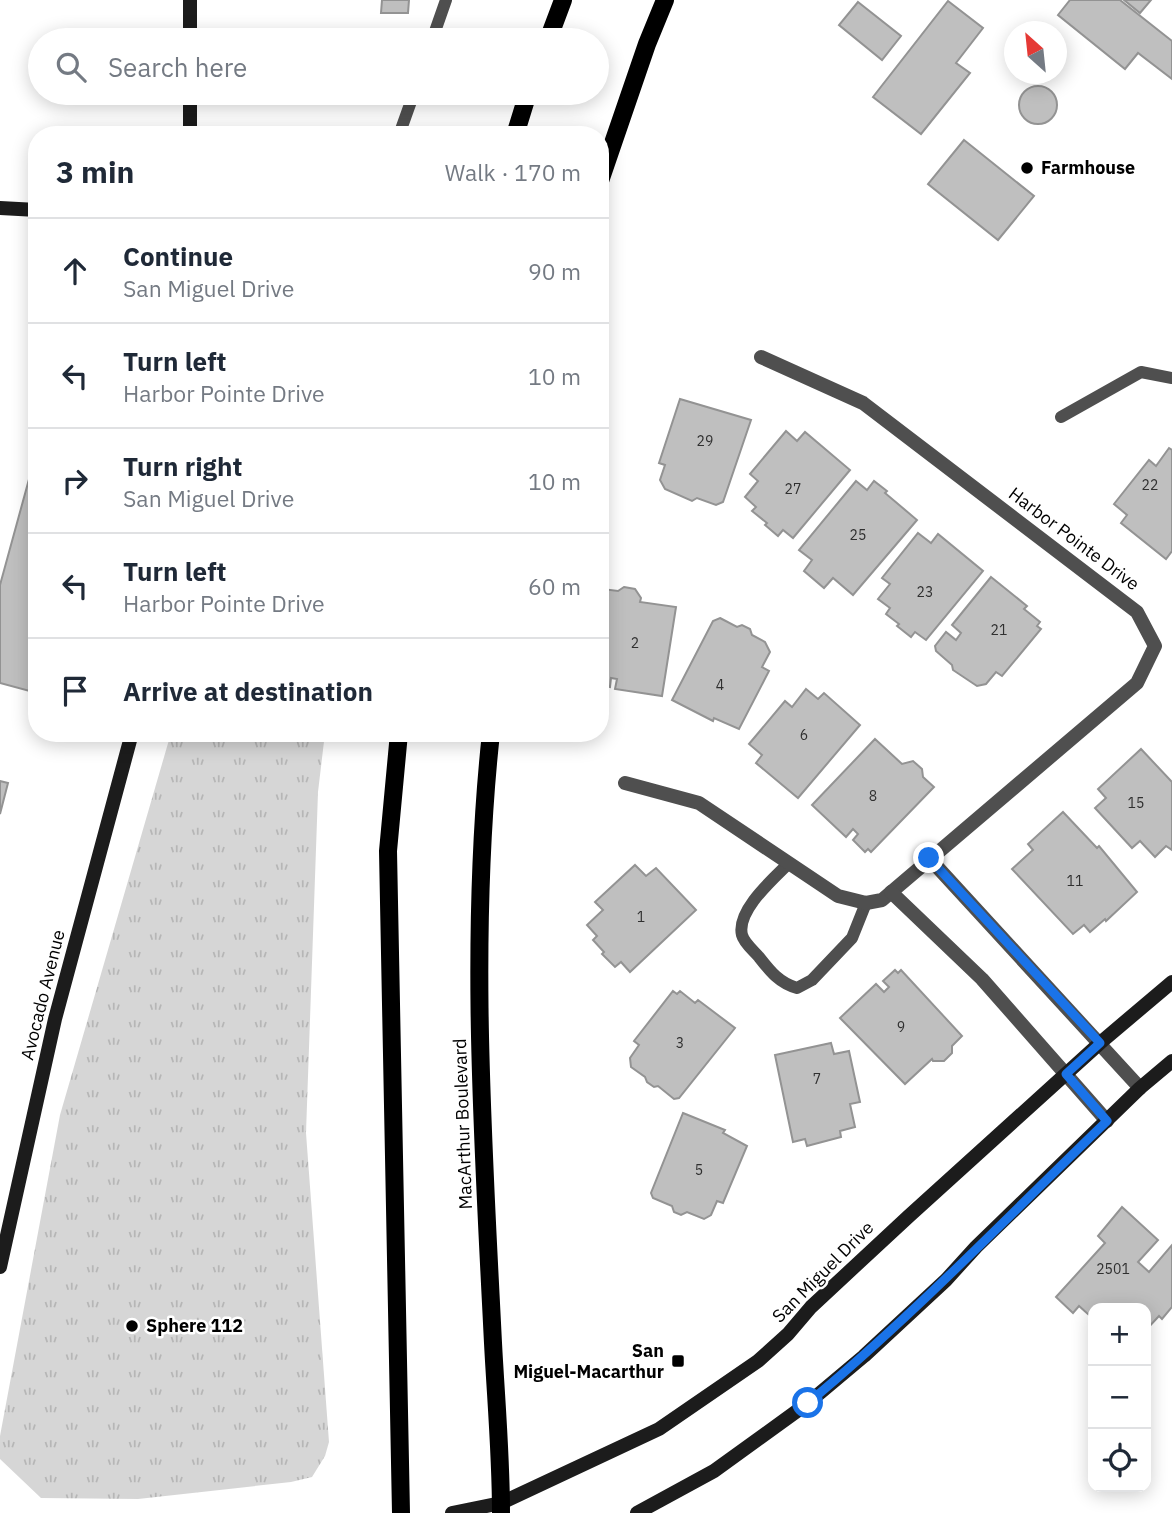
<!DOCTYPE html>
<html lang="en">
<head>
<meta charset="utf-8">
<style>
  body { margin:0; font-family:"IBM Plex Sans",sans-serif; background:#f6f6f7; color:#1f2937 }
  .controls { position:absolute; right:21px; bottom:21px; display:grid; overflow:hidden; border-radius:14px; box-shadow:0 4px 18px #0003 }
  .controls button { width:63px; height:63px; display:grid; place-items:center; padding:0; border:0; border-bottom:2px solid #e0e1e3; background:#fff; color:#1f2937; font:35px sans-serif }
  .compass { position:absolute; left:1004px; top:21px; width:63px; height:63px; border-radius:50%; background:#fff; box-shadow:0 4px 18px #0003; rotate:333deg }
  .stop { position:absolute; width:21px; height:21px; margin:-16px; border:5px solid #1a73e8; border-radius:50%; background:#fff }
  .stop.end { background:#1a73e8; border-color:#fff; box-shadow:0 2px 7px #0008 }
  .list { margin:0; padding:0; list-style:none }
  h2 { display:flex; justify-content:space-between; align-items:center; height:91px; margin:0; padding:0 28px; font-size:30px }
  h2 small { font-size:23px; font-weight:400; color:#747a83 }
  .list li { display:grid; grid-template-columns:46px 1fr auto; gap:21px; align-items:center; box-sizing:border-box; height:105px; padding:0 28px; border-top:2px solid #e0e1e3 }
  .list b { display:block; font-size:26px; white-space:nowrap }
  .list p { margin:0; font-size:23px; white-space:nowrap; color:#747a83 }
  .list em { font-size:23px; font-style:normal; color:#747a83 }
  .icon { flex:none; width:38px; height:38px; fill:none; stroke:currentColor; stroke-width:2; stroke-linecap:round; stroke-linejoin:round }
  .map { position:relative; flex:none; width:1172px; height:1513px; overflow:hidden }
  .search { position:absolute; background:#fff; box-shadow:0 4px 18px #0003; left:28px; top:28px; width:581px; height:77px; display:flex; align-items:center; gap:18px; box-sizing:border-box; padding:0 24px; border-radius:38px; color:#747a83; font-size:26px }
  .panel { position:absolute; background:#fff; box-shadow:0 4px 18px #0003; left:28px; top:126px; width:581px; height:616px; border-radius:28px }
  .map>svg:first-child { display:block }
  .grass { fill:url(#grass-tufts) }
  .building { fill:#bfbfbf; stroke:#939393; stroke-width:2 }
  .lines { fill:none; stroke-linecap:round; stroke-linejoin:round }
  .lane { stroke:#4f4f4f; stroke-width:12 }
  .street { stroke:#4f4f4f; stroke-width:14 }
  .secondary { stroke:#1c1c1c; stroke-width:14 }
  .primary { stroke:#000; stroke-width:18 }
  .route { stroke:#1a73e8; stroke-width:9 }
  .poi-dot { fill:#000; stroke:#fff; stroke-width:2.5 }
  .labels { text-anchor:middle; stroke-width:5; stroke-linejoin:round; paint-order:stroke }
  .number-label { font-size:14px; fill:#303030 }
  .poi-label { font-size:18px; font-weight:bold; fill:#000; stroke:#fff; text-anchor:start }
  .street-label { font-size:18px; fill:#000; stroke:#fff }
</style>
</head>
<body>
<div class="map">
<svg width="1172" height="1513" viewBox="0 0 1172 1513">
  <defs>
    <pattern id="grass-tufts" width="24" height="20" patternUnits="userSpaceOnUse" patternTransform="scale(1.75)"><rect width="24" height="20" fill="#d6d6d6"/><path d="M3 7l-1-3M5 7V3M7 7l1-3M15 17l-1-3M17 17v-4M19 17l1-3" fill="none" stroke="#b6b6b6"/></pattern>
  </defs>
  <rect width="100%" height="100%" fill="#fff"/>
  <polygon class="grass" points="171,733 325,733 318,792 306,1133 329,1442 325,1456 312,1477 291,1482 138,1499 41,1498 0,1459 0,1436 60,1115"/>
  <g class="building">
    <polygon points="382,0 409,0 408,13 381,13"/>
    <polygon points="1070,0 1120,0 1172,41 1172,79 1138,53 1125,69 1058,15"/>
    <polygon points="1124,0 1151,0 1140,13"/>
    <polygon points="948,1 983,28 956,63 970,73 921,134 873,97"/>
    <polygon points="858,2 901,36 882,60 839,25"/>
    <circle cx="1038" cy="105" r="19"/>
    <polygon points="964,140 1034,196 998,240 928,184"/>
    <polygon points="680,399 751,420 723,502 716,505 697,498 692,501 665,489 660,480 665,465 659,463"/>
    <polygon points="786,431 797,441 805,432 850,470 793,538 783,530 778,536 765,525 767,523 752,511 756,507 745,497 758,481 750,474"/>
    <polygon points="1169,448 1172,450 1172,551 1166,559 1121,523 1127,515 1114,504 1149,460 1156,466"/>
    <polygon points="37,450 37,693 0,683 0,585"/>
    <polygon points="856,481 867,490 874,481 887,491 885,493 917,520 853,595 833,578 824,588 804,571 812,560 799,550"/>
    <polygon points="918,533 931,543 938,534 983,571 926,640 915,632 911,637 897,626 899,624 886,614 890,608 878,599 890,584 882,578"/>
    <polygon points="991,577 1027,606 1024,609 1040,622 1037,626 1041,629 1002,676 996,672 986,684 977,686 953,670 952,665 936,651 935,646 946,632 956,640 961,633 952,625"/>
    <polygon points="624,587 635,589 641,598 640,602 676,607 662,696 615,689 617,679 611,678 610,687 600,685 600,606 603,589 618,591"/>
    <polygon points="720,618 737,627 742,625 750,629 752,635 765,642 770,652 762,667 769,671 739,729 714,718 713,721 672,700 713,621"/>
    <polygon points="806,689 818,699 824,693 860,725 798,798 756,763 762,755 749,744 785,701 792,707"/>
    <polygon points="875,739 902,764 913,761 922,769 923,777 934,787 871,852 868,849 865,852 853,840 858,834 853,829 846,837 812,805"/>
    <polygon points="1141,749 1172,782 1172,850 1166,846 1155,857 1140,841 1132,848 1095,808 1106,798 1098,789"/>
    <polygon points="0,781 8,783 0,814"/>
    <polygon points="1063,812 1097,848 1099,846 1137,892 1106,921 1105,919 1090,932 1084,925 1073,934 1012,869 1033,850 1028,844"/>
    <polygon points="635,865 646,876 656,868 696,910 630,972 621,962 615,967 602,954 604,952 593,940 597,936 587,925 603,910 595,902"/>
    <polygon points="895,970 898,973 901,970 962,1036 952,1046 952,1053 944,1061 933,1061 932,1059 905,1084 840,1018 876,984 884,992 889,987 883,981"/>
    <polygon points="673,991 677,994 680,991 695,1003 698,1000 735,1028 679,1098 674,1099 658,1086 654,1087 647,1082 645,1077 631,1067 630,1058 639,1045 634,1041"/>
    <polygon points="831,1043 834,1054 849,1051 860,1102 850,1104 855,1127 840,1131 841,1137 807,1146 805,1139 793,1142 775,1055"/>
    <polygon points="683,1113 725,1130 723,1133 747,1146 723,1203 717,1201 711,1215 704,1219 687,1212 681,1215 674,1212 672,1206 653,1198 651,1193"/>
    <polygon points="1122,1207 1158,1240 1138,1262 1149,1272 1172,1245 1172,1307 1162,1319 1159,1316 1146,1330 1146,1308 1093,1308 1089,1315 1079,1306 1073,1313 1056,1297 1105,1243 1098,1236"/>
  </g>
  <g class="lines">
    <g class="lane">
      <polyline points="432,40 446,0"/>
      <polyline points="399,135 414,93"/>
      <polyline points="1061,417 1141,372 1172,378"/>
      <path d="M789,863C773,879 736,911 742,935C744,943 754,951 759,957C770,971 779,983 797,988L812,980L852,938L866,903"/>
    </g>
    <g class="street">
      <polyline points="625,783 699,803 838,896 866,903 882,900 1137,683 1155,646 1137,612 863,403 761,357"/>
      <polyline points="929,858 1140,1088"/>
      <polyline points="891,892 982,979 1107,1121"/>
    </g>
    <g class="secondary">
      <polyline points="190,0 190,40"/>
      <polyline points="190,135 190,93"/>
      <polyline points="0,208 37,210"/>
      <polyline points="0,1267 55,1019 132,733"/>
      <polyline points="452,1513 501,1503 659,1429 758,1361 788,1334 811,1307 909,1216 1100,1043 1172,982"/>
      <polyline points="637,1513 714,1471 808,1403 864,1356 946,1280 976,1247 1140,1088 1172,1061"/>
    </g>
    <g class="primary">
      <polyline points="548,40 563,0"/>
      <polyline points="515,135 528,93"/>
      <polyline points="600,181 647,44 665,0"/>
      <polyline points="399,733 388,851 401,1513"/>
      <path d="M491,733C469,936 483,1140 493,1343C496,1400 501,1456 501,1513"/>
    </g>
  </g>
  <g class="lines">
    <path class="route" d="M808,1403C914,1315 1008,1216 1107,1121L1066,1074L1100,1043L929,858"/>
  </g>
  <g class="poi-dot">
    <circle cx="1027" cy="168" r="7"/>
    <circle cx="132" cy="1326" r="7"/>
    <rect x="671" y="1354" width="14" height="14" rx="3.5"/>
  </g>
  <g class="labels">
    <g class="number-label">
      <text x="705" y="446">29</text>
      <text x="1150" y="490">22</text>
      <text x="793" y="494">27</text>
      <text x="858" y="540">25</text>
      <text x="925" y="597">23</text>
      <text x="999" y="635">21</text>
      <text x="635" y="648">2</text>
      <text x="720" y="690">4</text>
      <text x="804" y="740">6</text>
      <text x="873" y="801">8</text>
      <text x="1136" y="808">15</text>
      <text x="1075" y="886">11</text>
      <text x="641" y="922">1</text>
      <text x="901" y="1032">9</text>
      <text x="680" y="1048">3</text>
      <text x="817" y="1084">7</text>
      <text x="699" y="1175">5</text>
      <text x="1113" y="1274">2501</text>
    </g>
    <g class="poi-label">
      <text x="1041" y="174">Farmhouse</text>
      <text x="146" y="1332">Sphere 112</text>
      <text x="664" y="1357" text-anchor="end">San<tspan x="664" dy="21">Miguel-Macarthur</tspan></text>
    </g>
    <g class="street-label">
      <text transform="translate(1074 539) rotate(37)" y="6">Harbor Pointe Drive</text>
      <text transform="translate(43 995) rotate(-76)" y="6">Avocado Avenue</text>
      <text transform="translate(463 1124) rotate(-92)" y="6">MacArthur Boulevard</text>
      <text transform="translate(823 1272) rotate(-45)" y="6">San Miguel Drive</text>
    </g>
  </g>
</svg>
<div class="controls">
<button>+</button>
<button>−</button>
<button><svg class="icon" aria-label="locate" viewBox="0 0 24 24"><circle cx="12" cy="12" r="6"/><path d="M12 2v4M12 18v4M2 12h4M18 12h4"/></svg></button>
</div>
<svg class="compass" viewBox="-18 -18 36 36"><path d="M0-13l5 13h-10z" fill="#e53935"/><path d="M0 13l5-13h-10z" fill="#747a83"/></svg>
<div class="stop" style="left:808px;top:1403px"></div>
<div class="stop end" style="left:929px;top:858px"></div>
<div class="search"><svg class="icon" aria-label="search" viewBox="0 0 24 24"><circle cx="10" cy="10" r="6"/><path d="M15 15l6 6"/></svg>Search here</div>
<section class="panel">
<h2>3 min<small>Walk · 170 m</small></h2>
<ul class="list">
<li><svg class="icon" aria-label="ahead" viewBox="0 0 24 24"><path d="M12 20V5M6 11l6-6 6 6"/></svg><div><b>Continue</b><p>San Miguel Drive</p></div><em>90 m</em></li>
<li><svg class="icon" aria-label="left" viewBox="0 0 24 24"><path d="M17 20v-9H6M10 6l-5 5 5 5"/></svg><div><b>Turn left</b><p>Harbor Pointe Drive</p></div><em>10 m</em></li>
<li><svg class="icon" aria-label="right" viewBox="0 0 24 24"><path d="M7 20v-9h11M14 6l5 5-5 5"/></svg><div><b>Turn right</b><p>San Miguel Drive</p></div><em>10 m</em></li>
<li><svg class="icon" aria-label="left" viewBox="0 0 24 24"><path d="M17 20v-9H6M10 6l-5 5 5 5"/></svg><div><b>Turn left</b><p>Harbor Pointe Drive</p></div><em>60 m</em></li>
<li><svg class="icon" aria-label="arrive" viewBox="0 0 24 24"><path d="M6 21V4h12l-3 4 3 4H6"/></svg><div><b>Arrive at destination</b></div></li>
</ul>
</section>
</div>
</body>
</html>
